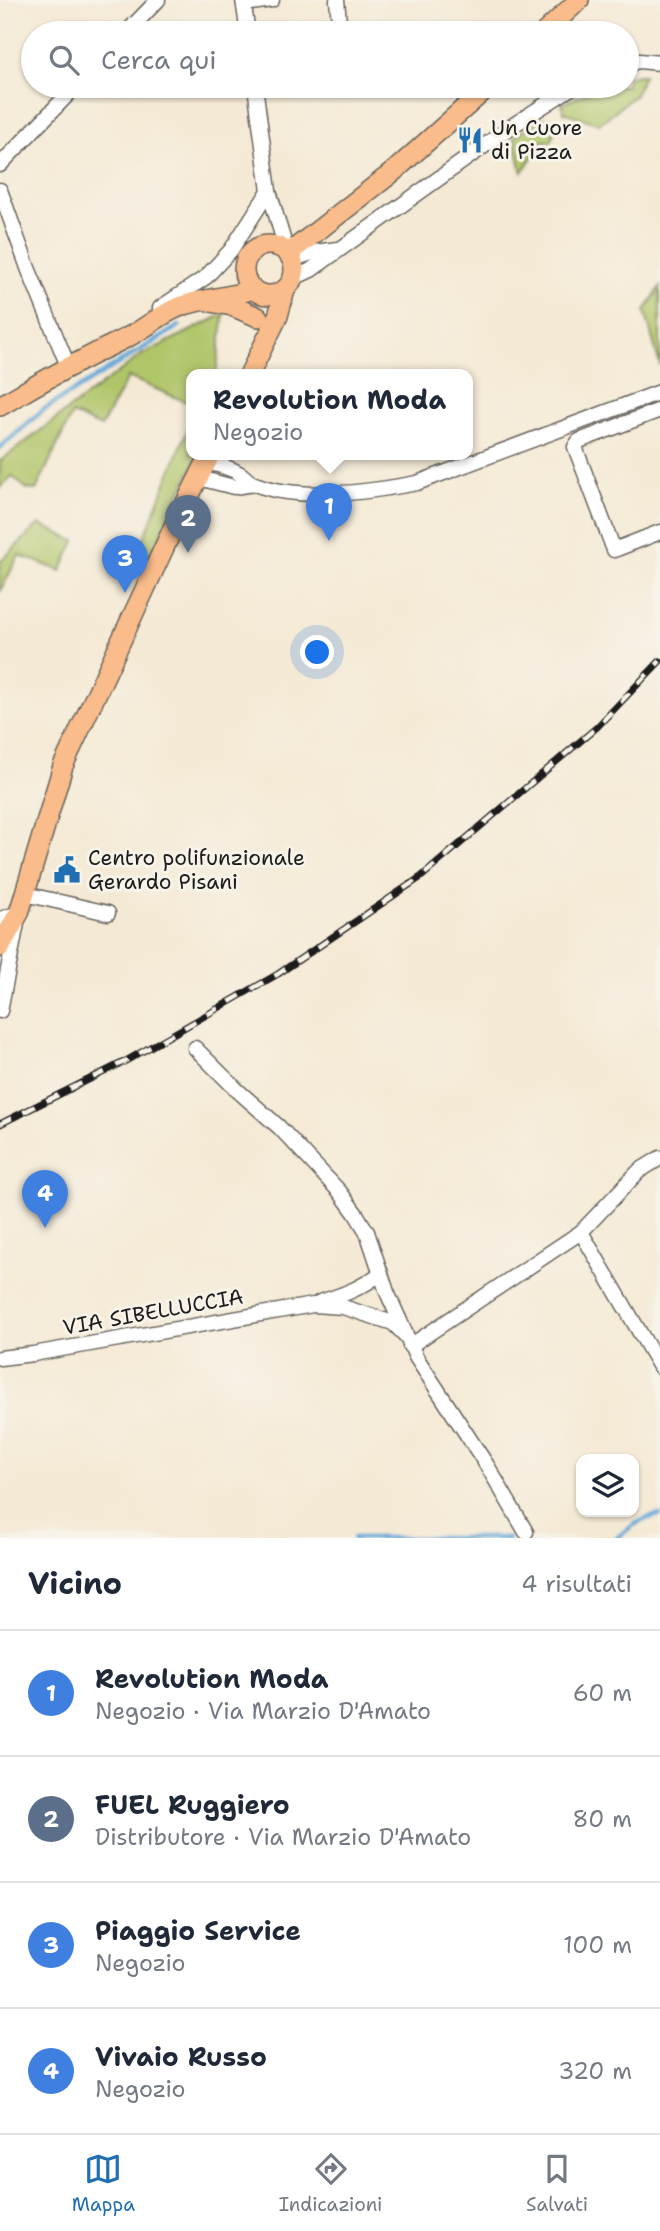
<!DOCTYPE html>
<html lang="it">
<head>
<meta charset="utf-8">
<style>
  body { margin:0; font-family:"Shantell Sans",sans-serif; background:#f6f6f7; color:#1f2937 }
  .controls { position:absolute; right:21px; bottom:21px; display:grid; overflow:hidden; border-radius:14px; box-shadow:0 2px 5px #0004 }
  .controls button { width:63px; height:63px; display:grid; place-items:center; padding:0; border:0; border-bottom:2px solid #e0e1e3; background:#fff; color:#1f2937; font:35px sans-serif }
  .you { position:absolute; left:318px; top:653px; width:24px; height:24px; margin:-18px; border:5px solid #fff; border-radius:50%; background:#1a73e8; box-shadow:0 0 0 10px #1a73e833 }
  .badge { display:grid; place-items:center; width:46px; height:46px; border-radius:50%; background:#1f6fb2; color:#fff; font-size:23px; font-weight:700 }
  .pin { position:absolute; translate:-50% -58px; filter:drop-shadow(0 2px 4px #0008) }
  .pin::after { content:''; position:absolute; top:37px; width:24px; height:21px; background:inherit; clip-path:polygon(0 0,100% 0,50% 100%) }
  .popup { position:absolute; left:186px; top:369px; width:287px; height:91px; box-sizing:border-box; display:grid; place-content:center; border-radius:14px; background:#fff; filter:drop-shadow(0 2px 5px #0005); font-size:23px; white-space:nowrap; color:#747a83 }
  .popup b { font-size:26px; color:#1f2937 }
  .popup::after { content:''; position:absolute; left:50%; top:100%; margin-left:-14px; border:14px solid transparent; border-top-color:#fff }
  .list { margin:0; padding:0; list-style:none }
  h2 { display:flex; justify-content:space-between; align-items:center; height:91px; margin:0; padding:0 28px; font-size:30px }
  h2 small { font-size:23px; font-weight:400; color:#747a83 }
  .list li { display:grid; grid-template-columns:46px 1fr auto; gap:21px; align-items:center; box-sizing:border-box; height:126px; padding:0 28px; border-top:2px solid #e0e1e3 }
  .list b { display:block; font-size:26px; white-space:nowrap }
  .list p { margin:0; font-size:23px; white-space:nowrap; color:#747a83 }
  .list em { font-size:23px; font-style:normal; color:#747a83 }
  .icon { flex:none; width:38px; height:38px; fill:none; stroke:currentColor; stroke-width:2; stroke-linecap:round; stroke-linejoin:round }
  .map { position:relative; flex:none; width:660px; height:1538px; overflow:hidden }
  .search { position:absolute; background:#fff; box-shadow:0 2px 5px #0004; left:21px; right:21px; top:21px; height:77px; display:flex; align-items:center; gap:18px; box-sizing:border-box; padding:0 24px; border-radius:38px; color:#747a83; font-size:26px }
  .sheet { height:595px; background:#fff }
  nav { display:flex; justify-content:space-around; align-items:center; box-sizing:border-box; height:98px; border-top:2px solid #e0e1e3; background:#fff; font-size:19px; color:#747a83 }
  nav a { display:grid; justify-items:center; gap:4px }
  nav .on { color:#1f6fb2 }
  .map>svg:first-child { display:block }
  .green { fill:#b0c569; stroke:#667042; stroke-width:2 }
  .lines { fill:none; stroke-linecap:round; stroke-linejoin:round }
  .stream { stroke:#63a9d9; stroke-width:4.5 }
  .minor-casing { stroke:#68645c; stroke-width:17 }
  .major-casing { stroke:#68645c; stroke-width:22 }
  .minor { stroke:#fff; stroke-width:14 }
  .major { stroke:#f9bc8a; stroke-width:19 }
  .rail-casing { stroke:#1c1c1c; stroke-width:7 }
  .rail { stroke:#f7f3e8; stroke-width:4.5; stroke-dasharray:13; stroke-linecap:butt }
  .labels { text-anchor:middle; stroke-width:6; stroke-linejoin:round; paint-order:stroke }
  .poi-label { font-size:21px; fill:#1c1c1c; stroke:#f7f3e8; text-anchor:start }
  .street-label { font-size:21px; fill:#1c1c1c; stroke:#f7f3e8 }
</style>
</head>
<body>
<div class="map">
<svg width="660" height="1538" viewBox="0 0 660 1538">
  <rect width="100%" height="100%" fill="#f7f3e8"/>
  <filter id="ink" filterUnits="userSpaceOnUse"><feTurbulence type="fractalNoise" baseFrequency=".0143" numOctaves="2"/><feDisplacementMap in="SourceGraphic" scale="14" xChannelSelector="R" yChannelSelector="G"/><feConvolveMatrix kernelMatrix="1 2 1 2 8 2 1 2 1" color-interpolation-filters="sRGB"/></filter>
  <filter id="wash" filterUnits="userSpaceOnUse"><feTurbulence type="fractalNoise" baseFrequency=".00686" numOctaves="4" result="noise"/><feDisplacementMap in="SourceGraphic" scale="28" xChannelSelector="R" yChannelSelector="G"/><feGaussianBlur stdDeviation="1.57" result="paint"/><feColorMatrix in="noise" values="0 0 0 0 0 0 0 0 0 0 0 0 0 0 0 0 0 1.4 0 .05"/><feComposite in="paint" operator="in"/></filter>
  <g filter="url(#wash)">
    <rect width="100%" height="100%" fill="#f4e9d4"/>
    <g class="green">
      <polygon points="636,75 644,75 635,95 599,124 564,112 562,104 602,86 627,86 627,78"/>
      <polygon points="541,118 557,122 551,142 543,141 522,172 514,137"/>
      <polygon points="660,287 660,366 645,311"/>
      <polygon points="224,314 216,375 191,375 191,404 128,377 101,427 72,414 36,490 27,489 12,476 0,488 0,461 141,355"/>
      <polygon points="191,421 191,455 198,455 148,560 137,555"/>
      <polygon points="39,524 75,541 61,571 19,555 0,592 0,562"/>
    </g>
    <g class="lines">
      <g class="stream">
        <polyline points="0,448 43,410 179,326"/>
        <polyline points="354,1538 508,1538"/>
        <path d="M617,1538C631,1526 642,1518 660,1515"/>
      </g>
    </g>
  </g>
  <g filter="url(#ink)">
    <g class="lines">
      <g class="minor-casing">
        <g id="minor">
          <polyline points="243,0 248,33"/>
          <polyline points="337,0 340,33"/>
          <polyline points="244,4 272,0"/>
          <polyline points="126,33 158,0"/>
          <polyline points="627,64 639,61 660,63"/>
          <polyline points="255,86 269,191 284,242 283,248"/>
          <polyline points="0,165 76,86"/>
          <polyline points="0,190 28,268 68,366"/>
          <polyline points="293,259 315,252 338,249"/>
          <polyline points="294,278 311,270 512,126 574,86"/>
          <polyline points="160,308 206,277 231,250 269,191"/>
          <polyline points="660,410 579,441 575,447 614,550 660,532"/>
          <path d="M206,463C219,464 231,468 242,475C246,478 250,483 255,484C301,502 370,492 417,483L660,392"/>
          <polyline points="199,478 234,487 254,484"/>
          <polyline points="25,894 108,913"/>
          <polyline points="0,919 19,913 0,1011"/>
          <polyline points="195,1048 237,1090 279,1127 340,1192 356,1214 367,1232 387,1292 416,1357 488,1467 526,1532"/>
          <polyline points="581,1232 660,1367"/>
          <path d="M320,1302C343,1295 362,1288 381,1273"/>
          <polyline points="410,1346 581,1232 639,1171 660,1158"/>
          <polyline points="0,1358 33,1354 313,1305 343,1307 393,1323 405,1335"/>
        </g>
      </g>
      <g class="major-casing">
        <g id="major">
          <polyline points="544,33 579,0"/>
          <circle cx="269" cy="270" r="25"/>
          <polyline points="289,253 393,172 489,86"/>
          <polyline points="211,302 232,306 258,317"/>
          <polyline points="249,375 278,316 285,290"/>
          <path d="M0,406C42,381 84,358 128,337C146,328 161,314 179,307C203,297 229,299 252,289"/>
          <polyline points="0,947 19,913 63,766 176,522 210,455"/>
        </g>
      </g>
      <use href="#minor" class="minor"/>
      <use href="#major" class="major"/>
      <g class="rail-casing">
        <polyline id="rail" points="0,1124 124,1062 278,974 421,877 597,727 660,661"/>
      </g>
      <use href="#rail" class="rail"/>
    </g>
  </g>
  <defs>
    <g id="restaurant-bare" transform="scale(2.1)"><path d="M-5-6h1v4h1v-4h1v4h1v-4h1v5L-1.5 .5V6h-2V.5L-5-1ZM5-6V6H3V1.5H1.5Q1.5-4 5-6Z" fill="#1f6fb2" stroke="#f7f3e8" stroke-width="2.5" paint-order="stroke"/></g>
    <g id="civic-bare" transform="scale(2.1)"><path d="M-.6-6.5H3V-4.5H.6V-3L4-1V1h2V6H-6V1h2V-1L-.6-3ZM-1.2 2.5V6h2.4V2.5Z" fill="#1f6fb2" stroke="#f7f3e8" stroke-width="2.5" paint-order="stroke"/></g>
  </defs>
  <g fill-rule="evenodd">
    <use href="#restaurant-bare" x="470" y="140"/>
    <use href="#civic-bare" x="67" y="870"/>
  </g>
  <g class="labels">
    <g class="poi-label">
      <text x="491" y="135">Un Cuore<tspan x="491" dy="24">di Pizza</tspan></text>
      <text x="88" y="865">Centro polifunzionale<tspan x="88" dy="24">Gerardo Pisani</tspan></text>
    </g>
    <g class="street-label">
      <text transform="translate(153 1312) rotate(-10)" y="7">VIA SIBELLUCCIA</text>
    </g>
  </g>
</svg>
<div class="controls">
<button><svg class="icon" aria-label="layers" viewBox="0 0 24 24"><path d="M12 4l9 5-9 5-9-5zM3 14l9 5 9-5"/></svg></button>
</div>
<div class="you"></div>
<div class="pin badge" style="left:329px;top:541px;background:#3f7fe0">1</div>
<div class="popup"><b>Revolution Moda</b>Negozio</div>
<div class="pin badge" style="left:188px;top:553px;background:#5c6f8a">2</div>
<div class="pin badge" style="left:125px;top:593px;background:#3f7fe0">3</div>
<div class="pin badge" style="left:45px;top:1228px;background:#3f7fe0">4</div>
<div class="search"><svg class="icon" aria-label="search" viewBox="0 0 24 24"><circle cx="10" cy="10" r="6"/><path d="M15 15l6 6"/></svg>Cerca qui</div>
</div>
<section class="sheet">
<h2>Vicino<small>4 risultati</small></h2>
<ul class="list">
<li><span class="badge" style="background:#3f7fe0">1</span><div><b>Revolution Moda</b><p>Negozio · Via Marzio D'Amato</p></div><em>60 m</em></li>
<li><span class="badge" style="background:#5c6f8a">2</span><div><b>FUEL Ruggiero</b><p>Distributore · Via Marzio D'Amato</p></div><em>80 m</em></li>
<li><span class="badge" style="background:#3f7fe0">3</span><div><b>Piaggio Service</b><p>Negozio</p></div><em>100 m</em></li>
<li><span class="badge" style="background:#3f7fe0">4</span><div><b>Vivaio Russo</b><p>Negozio</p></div><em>320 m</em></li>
</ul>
</section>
<nav>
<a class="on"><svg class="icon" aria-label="map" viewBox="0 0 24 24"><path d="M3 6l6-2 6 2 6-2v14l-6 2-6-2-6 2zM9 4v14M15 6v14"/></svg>Mappa</a>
<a><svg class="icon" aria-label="directions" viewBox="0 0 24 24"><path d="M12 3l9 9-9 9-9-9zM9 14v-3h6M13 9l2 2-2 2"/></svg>Indicazioni</a>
<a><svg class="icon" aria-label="saved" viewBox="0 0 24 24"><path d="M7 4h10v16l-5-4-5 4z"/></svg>Salvati</a>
</nav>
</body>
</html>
